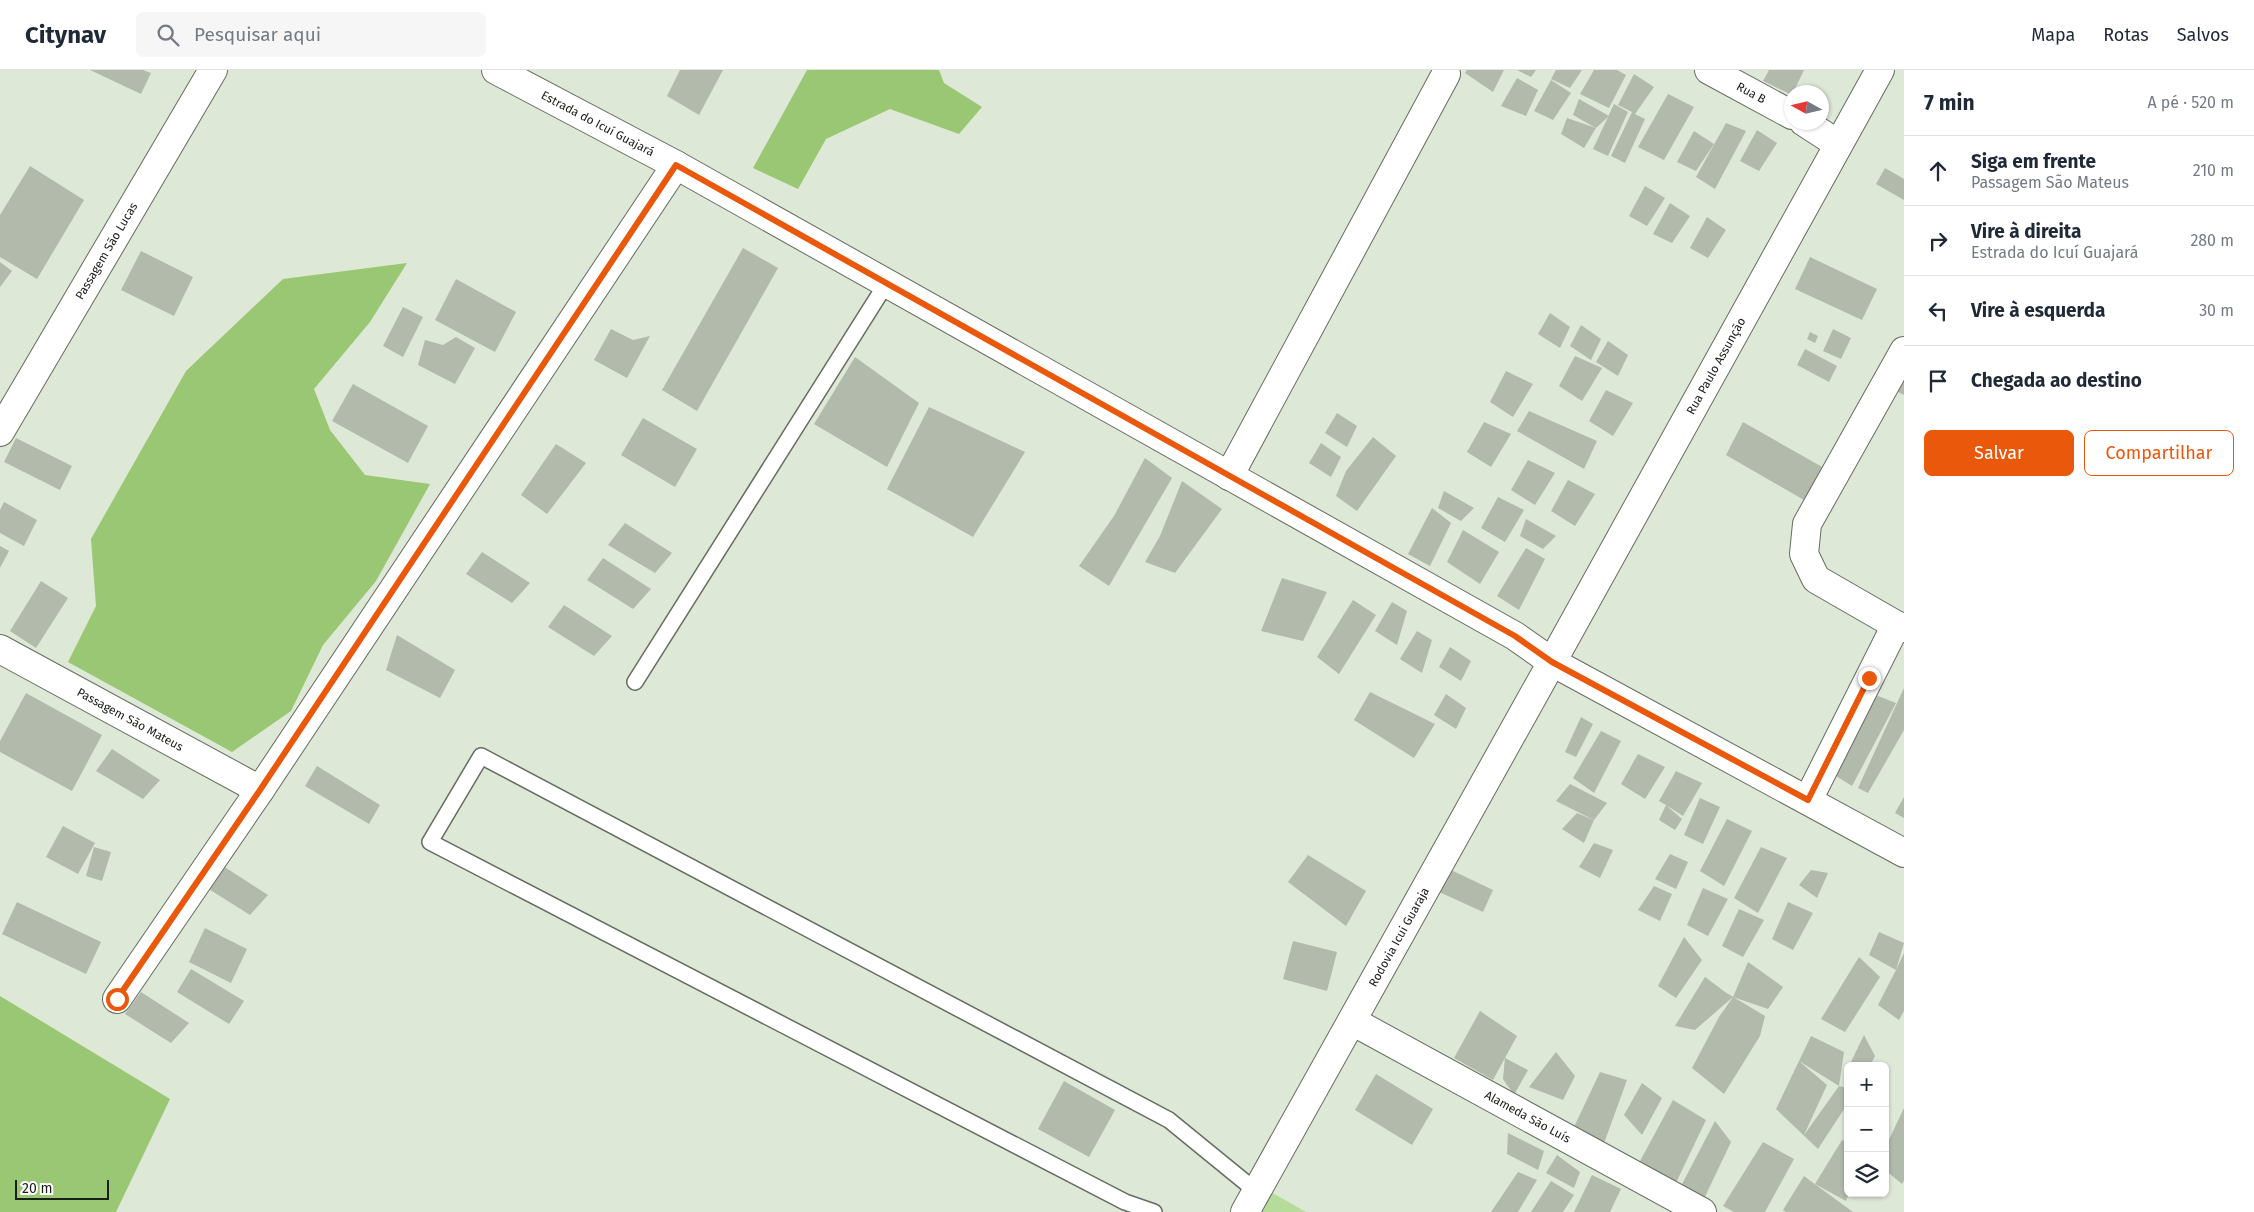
<!DOCTYPE html>
<html lang="pt">
<head>
<meta charset="utf-8">
<style>
  body { margin:0; font-family:"Fira Sans",sans-serif; background:#f6f6f7; color:#1f2937 }
  .controls { position:absolute; right:15px; bottom:15px; display:grid; overflow:hidden; border-radius:8px; box-shadow:0 1px 4px #0004 }
  .controls button { width:45px; height:45px; display:grid; place-items:center; padding:0; border:0; border-bottom:1px solid #e0e1e3; background:#fff; color:#1f2937; font:25px sans-serif }
  .compass { position:absolute; left:1784px; top:15px; width:45px; height:45px; border-radius:50%; background:#fff; box-shadow:0 1px 4px #0004; rotate:278deg }
  .scale { position:absolute; left:15px; bottom:12px; width:94px; box-sizing:border-box; padding-left:5px; border:2px solid #1a1e18; border-top:0; font-size:14px; line-height:18px; white-space:nowrap; color:#1a1e18; -webkit-text-stroke:4px #fff; paint-order:stroke }
  .stop { position:absolute; width:15px; height:15px; margin:-11px; border:4px solid #ea580c; border-radius:50%; background:#fff }
  .stop.end { background:#ea580c; border-color:#fff; box-shadow:0 1px 5px #0008 }
  .list { margin:0; padding:0; list-style:none }
  h2 { display:flex; justify-content:space-between; align-items:center; height:65px; margin:0; padding:0 20px; font-size:21px }
  h2 small { font-size:16px; font-weight:400; color:#747a83 }
  .list li { display:grid; grid-template-columns:32px 1fr auto; gap:15px; align-items:center; box-sizing:border-box; height:70px; padding:0 20px; border-top:1px solid #e0e1e3 }
  .list b { display:block; font-size:19px; white-space:nowrap }
  .list p { margin:0; font-size:16px; white-space:nowrap; color:#747a83 }
  .list em { font-size:16px; font-style:normal; color:#747a83 }
  .actions { display:flex; gap:10px; padding:15px 20px }
  .actions a { flex:1; padding:11px 0; border:1px solid #ea580c; border-radius:8px; text-align:center; font-size:18px; color:#ea580c }
  .actions .main { background:#ea580c; color:#fff }
  .icon { flex:none; width:28px; height:28px; fill:none; stroke:currentColor; stroke-width:2; stroke-linecap:round; stroke-linejoin:round }
  .map { position:relative; flex:none; width:1904px; height:1142px; overflow:hidden }
  header { display:flex; align-items:center; gap:30px; box-sizing:border-box; height:70px; padding:0 25px; background:#fff; border-bottom:1px solid #e0e1e3 }
  header strong { font-size:24px }
  nav { display:flex; gap:28px; margin-inline-start:auto; font-size:18px }
  .search { width:350px; height:45px; background:#f6f6f7; display:flex; align-items:center; gap:12px; box-sizing:border-box; padding:0 18px; border-radius:8px; color:#747a83; font-size:19px }
  main { display:flex }
  aside { flex:1; background:#fff }
  .map>svg:first-child { display:block }
  .green { fill:#b7db9b }
  .forest { fill:#99c773 }
  .building { fill:#b2bbab; fill-rule:evenodd }
  .lines { fill:none; stroke-linecap:round; stroke-linejoin:round }
  .lane-casing { stroke:#656d5e; stroke-width:18 }
  .street-casing { stroke:#656d5e; stroke-width:30 }
  .secondary-casing { stroke:#656d5e; stroke-width:30 }
  .lane { stroke:#fff; stroke-width:15 }
  .street { stroke:#fff; stroke-width:28 }
  .secondary { stroke:#fff; stroke-width:28 }
  .route { stroke:#ea580c; stroke-width:6 }
  .labels { text-anchor:middle; stroke-width:5; stroke-linejoin:round; paint-order:stroke }
  .street-label { font-size:12px; fill:#1a1e18; stroke:#fff }
</style>
</head>
<body>
<header>
<strong>Citynav</strong>
<div class="search"><svg class="icon" aria-label="search" viewBox="0 0 24 24"><circle cx="10" cy="10" r="6"/><path d="M15 15l6 6"/></svg>Pesquisar aqui</div>
<nav><a>Mapa</a><a>Rotas</a><a>Salvos</a></nav>
</header>
<main>
<div class="map">
<svg width="1904" height="1142" viewBox="0 0 1904 1142">
  <rect width="100%" height="100%" fill="#dee8d7"/>
  <polygon class="green" points="1269,1121 1306,1142 1258,1142"/>
  <g class="forest">
    <polygon points="807,0 939,0 944,13 982,37 959,64 890,39 826,69 798,119 753,98"/>
    <polygon points="407,193 370,252 314,319 330,360 365,405 430,414 376,511 323,575 291,641 232,682 68,592 96,536 91,469 186,301 283,209"/>
    <polygon points="0,926 170,1029 116,1142 0,1142"/>
  </g>
  <g class="building">
    <polygon points="90,0 143,0 151,3 141,24"/>
    <polygon points="680,0 723,0 699,45 667,26"/>
    <polygon points="1467,0 1504,0 1493,22 1465,3"/>
    <polygon points="1517,0 1536,0 1531,7"/>
    <polygon points="1556,0 1582,0 1570,18 1551,9"/>
    <polygon points="1594,0 1617,0 1626,5 1609,38 1580,24"/>
    <polygon points="1769,0 1804,0 1792,25 1763,11"/>
    <polygon points="1634,4 1654,17 1635,44 1645,49 1625,93 1611,86 1632,42 1618,35"/>
    <polygon points="1517,8 1538,20 1526,46 1501,36"/>
    <polygon points="1551,10 1571,23 1553,50 1534,41"/>
    <polygon points="1668,24 1694,37 1664,90 1638,77"/>
    <polygon points="1579,29 1609,46 1596,58 1573,45"/>
    <polygon points="1614,34 1628,42 1608,86 1593,79"/>
    <polygon points="1567,48 1596,58 1584,78 1561,64"/>
    <polygon points="1726,53 1746,61 1715,119 1696,107"/>
    <polygon points="1757,60 1777,73 1759,101 1740,91"/>
    <polygon points="1694,61 1714,74 1696,101 1677,92"/>
    <polygon points="30,96 84,130 37,209 0,187 0,145"/>
    <polygon points="1885,98 1904,109 1904,130 1876,114"/>
    <polygon points="1645,116 1665,128 1647,156 1629,146"/>
    <polygon points="1670,133 1690,146 1672,173 1653,164"/>
    <polygon points="1707,147 1726,160 1708,188 1690,178"/>
    <polygon points="743,178 778,198 697,341 662,320"/>
    <polygon points="141,181 193,207 174,246 121,220"/>
    <polygon points="1810,187 1877,219 1862,250 1795,219"/>
    <polygon points="0,192 12,201 0,217"/>
    <polygon points="456,209 516,242 495,282 435,250"/>
    <polygon points="403,237 423,247 403,287 383,276"/>
    <polygon points="1550,243 1570,257 1560,278 1538,264"/>
    <polygon points="1581,255 1601,269 1591,290 1570,276"/>
    <polygon points="611,259 633,270 650,266 627,308 594,290"/>
    <polygon points="1833,259 1851,268 1841,289 1823,281"/>
    <polygon points="1810,262 1818,266 1815,273 1807,269"/>
    <polygon points="456,267 475,278 455,314 418,295 425,270 443,275"/>
    <polygon points="1608,271 1628,285 1618,306 1596,292"/>
    <polygon points="1805,279 1837,296 1829,312 1797,295"/>
    <polygon points="1575,286 1602,298 1582,331 1559,316"/>
    <polygon points="855,287 919,333 887,397 814,354"/>
    <polygon points="1506,301 1533,314 1513,347 1490,332"/>
    <polygon points="1904,301 1904,325 1894,320"/>
    <polygon points="353,314 428,356 408,393 332,351"/>
    <polygon points="1606,320 1633,333 1613,366 1589,351"/>
    <polygon points="929,337 1025,382 973,467 887,419"/>
    <polygon points="1529,341 1597,371 1584,399 1517,361"/>
    <polygon points="1337,343 1357,356 1347,377 1325,363"/>
    <polygon points="643,348 697,379 675,417 621,385"/>
    <polygon points="1484,352 1511,364 1491,397 1467,382"/>
    <polygon points="1743,352 1824,398 1804,430 1726,385"/>
    <polygon points="1373,367 1396,386 1357,441 1336,426 1346,401"/>
    <polygon points="16,368 72,396 60,420 4,392"/>
    <polygon points="1321,373 1341,387 1331,407 1309,393"/>
    <polygon points="556,374 586,393 547,444 521,425"/>
    <polygon points="1145,388 1172,408 1109,516 1079,496 1114,446"/>
    <polygon points="1528,390 1555,403 1535,435 1511,420"/>
    <polygon points="1568,410 1595,424 1575,456 1551,441"/>
    <polygon points="1182,411 1222,439 1175,503 1145,492 1160,466"/>
    <polygon points="1444,421 1474,438 1461,451 1438,438"/>
    <polygon points="1498,427 1524,440 1505,472 1481,458"/>
    <polygon points="4,432 37,450 24,476 0,463 0,440"/>
    <polygon points="1432,438 1451,453 1430,496 1408,484"/>
    <polygon points="1526,449 1556,466 1543,479 1520,466"/>
    <polygon points="625,453 672,483 655,503 608,475"/>
    <polygon points="1463,460 1499,482 1480,514 1447,492"/>
    <polygon points="0,476 9,481 0,498"/>
    <polygon points="1526,478 1545,489 1519,540 1497,526"/>
    <polygon points="482,482 530,513 512,533 466,504"/>
    <polygon points="603,488 651,519 633,539 587,510"/>
    <polygon points="1282,508 1327,522 1303,571 1261,561"/>
    <polygon points="41,511 68,528 36,578 10,561"/>
    <polygon points="1353,530 1376,545 1339,604 1317,587"/>
    <polygon points="1392,532 1407,541 1397,575 1375,561"/>
    <polygon points="564,535 612,566 594,586 548,557"/>
    <polygon points="1417,561 1432,570 1422,603 1400,589"/>
    <polygon points="397,565 455,600 440,628 386,600"/>
    <polygon points="1450,577 1471,591 1461,611 1439,597"/>
    <polygon points="1904,618 1904,660 1868,723 1858,718"/>
    <polygon points="1370,622 1435,654 1414,688 1354,650"/>
    <polygon points="1868,622 1896,633 1852,716 1828,701"/>
    <polygon points="26,623 102,665 72,721 0,682 0,671"/>
    <polygon points="1446,624 1466,638 1456,659 1434,645"/>
    <polygon points="1581,647 1593,654 1576,687 1565,682"/>
    <polygon points="1601,661 1621,671 1594,723 1573,708"/>
    <polygon points="112,679 160,710 143,729 96,701"/>
    <polygon points="1638,684 1665,697 1645,729 1621,714"/>
    <polygon points="317,696 380,735 369,754 305,716"/>
    <polygon points="1676,701 1702,713 1683,746 1666,735 1682,749 1675,760 1659,750 1666,735 1659,731"/>
    <polygon points="1570,714 1607,733 1594,750 1556,731"/>
    <polygon points="1904,727 1904,748 1895,743"/>
    <polygon points="1700,728 1720,737 1703,774 1684,765"/>
    <polygon points="1577,743 1594,750 1584,773 1562,759"/>
    <polygon points="1727,749 1752,761 1724,816 1700,801"/>
    <polygon points="63,756 95,773 78,804 46,787"/>
    <polygon points="1594,773 1613,780 1600,808 1579,797"/>
    <polygon points="94,777 111,782 102,811 86,806"/>
    <polygon points="1761,777 1787,788 1758,843 1734,828"/>
    <polygon points="1670,784 1688,792 1676,819 1655,809"/>
    <polygon points="1308,785 1366,821 1346,856 1288,812"/>
    <polygon points="220,794 268,825 250,845 204,816"/>
    <polygon points="1447,798 1493,820 1483,842 1437,821"/>
    <polygon points="1811,800 1828,803 1817,828 1799,815"/>
    <polygon points="1654,816 1672,824 1660,851 1638,840"/>
    <polygon points="1703,818 1728,829 1708,866 1687,855"/>
    <polygon points="17,832 101,872 86,904 2,864"/>
    <polygon points="1788,832 1813,843 1793,880 1772,869"/>
    <polygon points="1739,839 1764,850 1743,887 1722,876"/>
    <polygon points="205,858 247,879 231,913 189,892"/>
    <polygon points="1879,862 1904,873 1896,900 1904,883 1904,941 1899,950 1878,935 1896,900 1869,885"/>
    <polygon points="1684,867 1702,890 1676,928 1658,916"/>
    <polygon points="1293,871 1337,882 1327,921 1283,909"/>
    <polygon points="1859,887 1880,907 1845,962 1821,949"/>
    <polygon points="1748,892 1783,917 1768,939 1733,927"/>
    <polygon points="191,899 244,931 229,954 177,922"/>
    <polygon points="1705,907 1725,922 1765,946 1760,966 1724,1024 1692,998 1719,947 1733,927 1695,960 1675,956"/>
    <polygon points="141,922 189,953 171,973 125,944"/>
    <polygon points="1480,941 1517,966 1505,988 1528,1000 1514,1025 1503,1009 1505,988 1493,1010 1454,988"/>
    <polygon points="1864,965 1875,986 1870,996 1849,996"/>
    <path d="M1811,966L1844,982L1839,1016L1848,1018V1033L1818,1079L1776,1039ZM1799,991L1839,1016L1804,1065L1827,1015Z"/>
    <polygon points="1556,982 1575,1006 1563,1030 1529,1017"/>
    <polygon points="1600,1002 1627,1010 1603,1076 1574,1057"/>
    <polygon points="1376,1004 1433,1039 1412,1075 1355,1040"/>
    <polygon points="1064,1011 1115,1040 1089,1087 1038,1059"/>
    <polygon points="1642,1013 1662,1028 1642,1065 1624,1045"/>
    <polygon points="1673,1030 1706,1050 1673,1119 1639,1093"/>
    <polygon points="1904,1038 1904,1111 1902,1114 1885,1100 1885,1078"/>
    <polygon points="1715,1051 1731,1072 1702,1133 1681,1116"/>
    <polygon points="1508,1063 1544,1081 1538,1100 1507,1084"/>
    <polygon points="1842,1070 1848,1073 1849,1123 1846,1131 1815,1114"/>
    <polygon points="1763,1072 1794,1089 1765,1142 1734,1142 1723,1136"/>
    <polygon points="1557,1085 1580,1102 1574,1118 1546,1103"/>
    <polygon points="1518,1102 1537,1110 1518,1142 1491,1142"/>
    <polygon points="1592,1105 1621,1119 1610,1142 1574,1142"/>
    <polygon points="1804,1106 1816,1115 1853,1142 1786,1142 1783,1140"/>
    <polygon points="1551,1111 1574,1125 1563,1142 1531,1142"/>
  </g>
  <g class="lines">
    <g class="lane-casing">
      <g id="lane">
        <polyline points="635,612 886,214"/>
        <polyline points="1154,1142 1125,1132 430,772 481,686 1169,1050 1256,1121"/>
      </g>
    </g>
    <g class="street-casing">
      <g id="street">
        <path id="s1" d="M496,0L676,95L1515,566L1552,592L1245,1142"/>
        <path id="s2" d="M1709,0L1792,45"/>
        <polyline points="1804,52 1838,74"/>
        <path id="s3" d="M0,362L213,0"/>
        <polyline points="1229,406 1446,4"/>
        <polyline points="1896,555 1816,509 1804,484 1807,454 1904,281"/>
        <path id="s4" d="M0,579L260,720"/>
        <polyline points="1808,730 1896,555 1904,558"/>
        <polyline points="117,929 260,720 676,95"/>
        <path id="s5" d="M1352,951L1702,1142"/>
      </g>
    </g>
    <g class="secondary-casing">
      <polyline id="secondary" points="1880,0 1552,592 1904,783"/>
    </g>
    <use href="#lane" class="lane"/>
    <use href="#street" class="street"/>
    <use href="#secondary" class="secondary"/>
  </g>
  <g class="lines">
    <polyline class="route" points="117,929 260,720 676,95 1515,566 1552,592 1808,730 1869,608"/>
  </g>
  <g class="labels">
    <g class="street-label">
      <text dy="4" stroke="none"><textPath href="#s2" startOffset="48">Rua B</textPath></text>
      <text dy="4" stroke="none"><textPath href="#s1" startOffset="115">Estrada do Icuí Guajará</textPath></text>
      <text dy="4" stroke="none"><textPath href="#s3" startOffset="210">Passagem São Lucas</textPath></text>
      <text transform="translate(1716 296) rotate(-61)" y="4">Rua Paulo Assunção</text>
      <text dy="4" stroke="none"><textPath href="#s4" startOffset="148">Passagem São Mateus</textPath></text>
      <text transform="translate(1399 867) rotate(-61)" y="4">Rodovia Icui Guaraja</text>
      <text dy="4" stroke="none"><textPath href="#s5" startOffset="200">Alameda São Luís</textPath></text>
    </g>
  </g>
</svg>
<div class="controls">
<button>+</button>
<button>−</button>
<button><svg class="icon" aria-label="layers" viewBox="0 0 24 24"><path d="M12 4l9 5-9 5-9-5zM3 14l9 5 9-5"/></svg></button>
</div>
<svg class="compass" viewBox="-18 -18 36 36"><path d="M0-13l5 13h-10z" fill="#e53935"/><path d="M0 13l5-13h-10z" fill="#747a83"/></svg>
<div class="scale">20 m</div>
<div class="stop" style="left:117px;top:929px"></div>
<div class="stop end" style="left:1869px;top:608px"></div>
</div>
<aside>
<h2>7 min<small>A pé · 520 m</small></h2>
<ul class="list">
<li><svg class="icon" aria-label="ahead" viewBox="0 0 24 24"><path d="M12 20V5M6 11l6-6 6 6"/></svg><div><b>Siga em frente</b><p>Passagem São Mateus</p></div><em>210 m</em></li>
<li><svg class="icon" aria-label="right" viewBox="0 0 24 24"><path d="M7 20v-9h11M14 6l5 5-5 5"/></svg><div><b>Vire à direita</b><p>Estrada do Icuí Guajará</p></div><em>280 m</em></li>
<li><svg class="icon" aria-label="left" viewBox="0 0 24 24"><path d="M17 20v-9H6M10 6l-5 5 5 5"/></svg><div><b>Vire à esquerda</b></div><em>30 m</em></li>
<li><svg class="icon" aria-label="arrive" viewBox="0 0 24 24"><path d="M6 21V4h12l-3 4 3 4H6"/></svg><div><b>Chegada ao destino</b></div></li>
</ul>
<div class="actions"><a class="main">Salvar</a><a>Compartilhar</a></div>
</aside>
</main>
</body>
</html>
